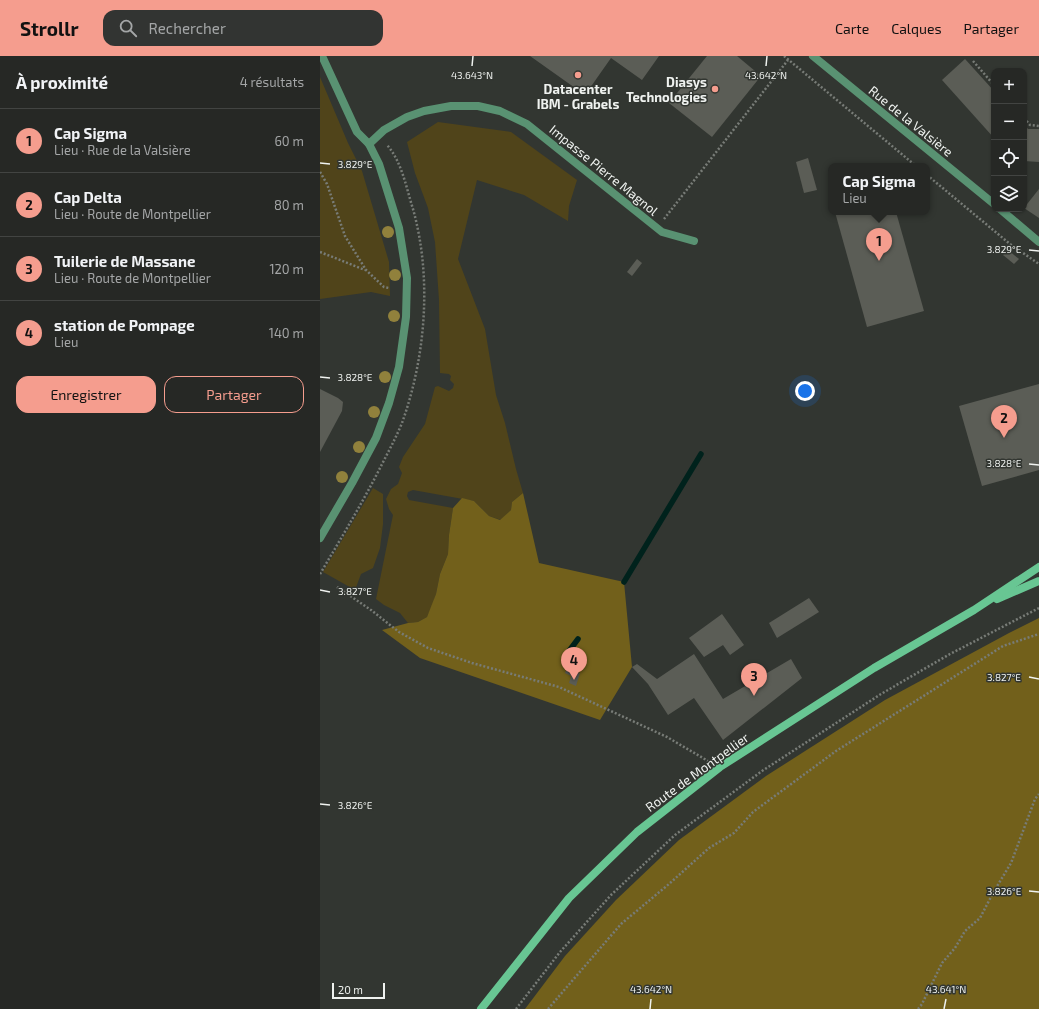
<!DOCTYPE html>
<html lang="fr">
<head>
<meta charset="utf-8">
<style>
  body { margin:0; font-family:"Exo 2",sans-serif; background:#323432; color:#f1f3f6 }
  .controls { position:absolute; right:12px; top:12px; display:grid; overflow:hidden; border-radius:8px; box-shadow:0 1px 3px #0004 }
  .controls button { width:36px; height:36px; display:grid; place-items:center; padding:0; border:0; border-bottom:1px solid #424442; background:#262825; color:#f1f3f6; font:20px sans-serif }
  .scale { position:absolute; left:12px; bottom:10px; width:53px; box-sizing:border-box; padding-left:4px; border:2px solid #eff2ef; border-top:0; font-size:11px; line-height:14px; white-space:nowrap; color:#eff2ef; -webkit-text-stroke:3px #323631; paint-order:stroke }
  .you { position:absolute; left:485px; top:335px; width:14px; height:14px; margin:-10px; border:3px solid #fff; border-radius:50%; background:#1a73e8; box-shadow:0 0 0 6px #1a73e833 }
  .badge { display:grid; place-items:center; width:26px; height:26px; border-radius:50%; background:#f59d8e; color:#111; font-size:13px; font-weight:700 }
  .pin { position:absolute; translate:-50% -33px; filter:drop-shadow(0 1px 2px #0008) }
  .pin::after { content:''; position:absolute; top:21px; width:14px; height:12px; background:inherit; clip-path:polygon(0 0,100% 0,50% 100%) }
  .popup { position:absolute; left:508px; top:107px; width:102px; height:52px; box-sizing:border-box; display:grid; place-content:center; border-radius:8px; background:#262825; filter:drop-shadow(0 1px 3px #0005); font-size:13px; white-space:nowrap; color:#a4a6a7 }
  .popup b { font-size:15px; color:#f1f3f6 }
  .popup::after { content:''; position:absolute; left:50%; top:100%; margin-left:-8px; border:8px solid transparent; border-top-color:#262825 }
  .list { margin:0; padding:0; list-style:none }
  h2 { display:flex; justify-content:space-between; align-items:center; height:52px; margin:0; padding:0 16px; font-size:17px }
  h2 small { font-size:13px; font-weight:400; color:#a4a6a7 }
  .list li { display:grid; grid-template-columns:26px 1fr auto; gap:12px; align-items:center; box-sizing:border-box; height:64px; padding:0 16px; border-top:1px solid #424442 }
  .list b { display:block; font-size:15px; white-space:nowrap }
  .list p { margin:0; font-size:13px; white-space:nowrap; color:#a4a6a7 }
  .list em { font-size:13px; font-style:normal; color:#a4a6a7 }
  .actions { display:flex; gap:8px; padding:12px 16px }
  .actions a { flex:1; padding:9px 0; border:1px solid #f59d8e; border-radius:12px; text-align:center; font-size:14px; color:#f59d8e }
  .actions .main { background:#f59d8e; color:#111 }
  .icon { flex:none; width:22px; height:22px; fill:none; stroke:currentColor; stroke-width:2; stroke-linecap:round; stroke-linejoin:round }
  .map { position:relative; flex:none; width:719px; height:953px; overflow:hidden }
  header { display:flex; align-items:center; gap:24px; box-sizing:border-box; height:56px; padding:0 20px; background:#f59d8e; color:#111 }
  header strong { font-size:19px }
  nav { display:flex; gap:22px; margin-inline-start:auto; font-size:14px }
  .search { width:280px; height:36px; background:#323432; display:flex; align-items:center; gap:10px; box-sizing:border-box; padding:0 14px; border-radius:12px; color:#a4a6a7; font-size:15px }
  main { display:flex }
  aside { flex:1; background:#262825 }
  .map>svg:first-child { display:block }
  .green { fill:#50441a }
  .forest { fill:#72601b }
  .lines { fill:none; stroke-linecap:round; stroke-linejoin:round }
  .stream { stroke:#00221c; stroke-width:5.5 }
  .building { fill:#5b5d56 }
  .path { stroke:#787c77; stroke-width:2.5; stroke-dasharray:2 2; stroke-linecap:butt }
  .street { stroke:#599272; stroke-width:8 }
  .secondary { stroke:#68c693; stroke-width:8 }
  .tree { fill:#91813c }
  .ticks { fill:none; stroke:#eff2ef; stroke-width:1.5 }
  .poi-dot { fill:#f59d8e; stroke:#323631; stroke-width:1.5 }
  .labels { text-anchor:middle; stroke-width:3; stroke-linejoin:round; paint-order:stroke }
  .poi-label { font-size:13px; font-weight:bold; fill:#eff2ef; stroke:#323631; text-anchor:end }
  .street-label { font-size:13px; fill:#eff2ef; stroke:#323631 }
  .ticks-label { font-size:10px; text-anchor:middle; fill:#eff2ef; stroke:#323631; stroke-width:3; stroke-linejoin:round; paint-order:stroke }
</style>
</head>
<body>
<header>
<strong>Strollr</strong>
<div class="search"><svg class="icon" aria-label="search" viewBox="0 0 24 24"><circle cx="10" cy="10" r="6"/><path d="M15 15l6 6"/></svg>Rechercher</div>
<nav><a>Carte</a><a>Calques</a><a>Partager</a></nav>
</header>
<main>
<aside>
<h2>À proximité<small>4 résultats</small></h2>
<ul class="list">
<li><span class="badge">1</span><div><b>Cap Sigma</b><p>Lieu · Rue de la Valsière</p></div><em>60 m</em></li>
<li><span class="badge">2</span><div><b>Cap Delta</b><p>Lieu · Route de Montpellier</p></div><em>80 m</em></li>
<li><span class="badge">3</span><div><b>Tuilerie de Massane</b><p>Lieu · Route de Montpellier</p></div><em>120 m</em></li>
<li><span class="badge">4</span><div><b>station de Pompage</b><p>Lieu</p></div><em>140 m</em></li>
</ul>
<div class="actions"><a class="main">Enregistrer</a><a>Partager</a></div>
</aside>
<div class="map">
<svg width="719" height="953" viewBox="0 0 719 953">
  <rect width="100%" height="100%" fill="#323631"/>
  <g class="green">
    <polygon points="0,21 28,87 42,115 69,206 70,240 51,236 0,243"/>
    <polygon points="118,66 191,76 257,124 249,150 248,165 204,139 157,124 138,203 165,273 176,339 185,367 196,413 203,437 192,446 191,454 181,464 169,460 154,445 93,434 88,436 87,440 89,444 133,452 129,479 128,498 120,518 116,538 112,550 107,561 98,566 88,567 80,557 64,549 56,543 73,459 69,453 66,443 71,433 78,428 82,417 79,411 83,401 105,368 115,331 118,330 129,335 133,332 134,328 130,324 131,320 129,318 120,317 119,244 115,186 108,152 95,117 87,86"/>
    <polygon points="53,432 63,438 63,468 60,492 53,512 41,518 35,534 3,516"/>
  </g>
  <g class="forest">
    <polygon points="203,437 219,507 304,526 312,611 280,664 100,602 62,574 88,567 98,566 107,561 116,538 120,518 128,498 129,479 133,452 142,442 154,445 169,460 180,464 191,454 192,446"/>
    <polygon points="719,562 719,953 205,953 245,900 296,844 359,784 446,720 565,644 689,577"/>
  </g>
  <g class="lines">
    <g class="stream">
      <polyline points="304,526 381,398"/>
      <polyline points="246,599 258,583"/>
    </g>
  </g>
  <g class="building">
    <polygon points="210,0 339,0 322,24 291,2 265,39"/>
    <polygon points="387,0 417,0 441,20 392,81 349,47"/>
    <polygon points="645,3 674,35 674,82 622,24"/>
    <polygon points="704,68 708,73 719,73 719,106 704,105"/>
    <polygon points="488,102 497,134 484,137 476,106"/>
    <polygon points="719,133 719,162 704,152"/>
    <polygon points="515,156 576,156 604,255 547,271"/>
    <polygon points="688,194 699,203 694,208 683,199"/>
    <polygon points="317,203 322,207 312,220 307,216"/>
    <polygon points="719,328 719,414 662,430 639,350"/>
    <polygon points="0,333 18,342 23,346 22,355 0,396"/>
    <polygon points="489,542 499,556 457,582 449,567"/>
    <polygon points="402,558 424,589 410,599 403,589 384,601 369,582"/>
    <polygon points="374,598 403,643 471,603 482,622 403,684 374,642 348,659 328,628 312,611 317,608 337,623"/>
    <polygon points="247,612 260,617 256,630 249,627 251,620 245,617"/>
  </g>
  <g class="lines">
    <g class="path">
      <polyline points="464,0 596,110"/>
      <polyline points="653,5 674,29"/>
      <polyline points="704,62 710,69 719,70"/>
      <polyline points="0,116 7,128 25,180 46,214 64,231 69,232"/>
      <polyline points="607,119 690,188 719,208"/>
      <polyline points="344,163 468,4"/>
      <polyline points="0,196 45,214"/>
      <path d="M0,518C20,484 40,451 58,416C66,400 75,384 82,367C106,300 112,221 93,153C86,131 82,106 67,89"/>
      <polyline points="17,531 51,554 79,576 108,592 152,607 239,631 347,681 388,705"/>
      <polyline points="196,953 240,896 291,839 355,779 442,715 561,638 630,598 719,552"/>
      <polyline points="228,953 301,868 349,828 389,792 414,777 433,756 516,695 683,590 719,578"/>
      <polyline points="598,953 602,948 622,907 635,892 645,875 660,862 673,837 691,807 715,743 719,738"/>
    </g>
    <g class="street">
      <polyline points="493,0 674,148"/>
      <polyline points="49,88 64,74 87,61 104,55 131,50 158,50 180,55 207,68 342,176 374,185"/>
      <polyline points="680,153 719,186"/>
      <polyline points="0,482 32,427 56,382 69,347 79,311 86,261 87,222 79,172 59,108 49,88 37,76 2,0"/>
    </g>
    <g class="secondary">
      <polyline points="677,543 719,525"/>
      <polyline points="161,953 249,842 317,776 400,711 554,612 654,554 719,511"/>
    </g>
  </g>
  <g class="tree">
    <circle cx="68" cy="176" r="6"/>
    <circle cx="75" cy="219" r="6"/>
    <circle cx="74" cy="260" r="6"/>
    <circle cx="65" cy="321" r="6"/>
    <circle cx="54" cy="356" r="6"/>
    <circle cx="39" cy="391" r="6"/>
    <circle cx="22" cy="421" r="6"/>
  </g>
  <path class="ticks" d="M152,10L153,0M446,10L447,0M0,107L10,108M709,194L719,195M0,321L10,322M709,408L719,409M0,534L10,536M709,621L719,623M0,748L10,749M709,835L719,836M330,953L331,943M624,953L626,943"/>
  <g class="poi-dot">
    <circle cx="258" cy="19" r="4"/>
    <circle cx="395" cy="33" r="4"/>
  </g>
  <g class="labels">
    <g class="poi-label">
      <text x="387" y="31">Diasys<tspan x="387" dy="15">Technologies</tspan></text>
      <text x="258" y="38" text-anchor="middle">Datacenter<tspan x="258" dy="15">IBM - Grabels</tspan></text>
    </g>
    <g class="street-label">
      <text transform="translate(591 65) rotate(39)" y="5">Rue de la Valsière</text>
      <text transform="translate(284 114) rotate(39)" y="5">Impasse Pierre Magnol</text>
      <text transform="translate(377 716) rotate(-36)" y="5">Route de Montpellier</text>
    </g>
  </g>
  <g class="ticks-label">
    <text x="152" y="23">43.643°N</text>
    <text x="446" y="23">43.642°N</text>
    <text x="35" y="112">3.829°E</text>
    <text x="684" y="197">3.829°E</text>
    <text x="35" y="325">3.828°E</text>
    <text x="684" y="411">3.828°E</text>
    <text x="35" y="539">3.827°E</text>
    <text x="684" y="625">3.827°E</text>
    <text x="35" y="753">3.826°E</text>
    <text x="684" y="839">3.826°E</text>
    <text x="331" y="937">43.642°N</text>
    <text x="626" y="937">43.641°N</text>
  </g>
</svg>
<div class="controls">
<button>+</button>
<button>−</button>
<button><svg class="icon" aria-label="locate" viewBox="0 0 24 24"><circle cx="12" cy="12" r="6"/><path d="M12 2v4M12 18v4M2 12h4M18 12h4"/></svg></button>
<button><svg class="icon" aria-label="layers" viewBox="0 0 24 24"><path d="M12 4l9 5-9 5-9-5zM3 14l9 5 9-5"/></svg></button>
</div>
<div class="scale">20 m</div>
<div class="you"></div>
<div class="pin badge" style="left:559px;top:205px">1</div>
<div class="popup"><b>Cap Sigma</b>Lieu</div>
<div class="pin badge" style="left:684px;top:382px">2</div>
<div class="pin badge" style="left:434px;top:640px">3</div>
<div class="pin badge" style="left:254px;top:624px">4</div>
</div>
</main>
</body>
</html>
